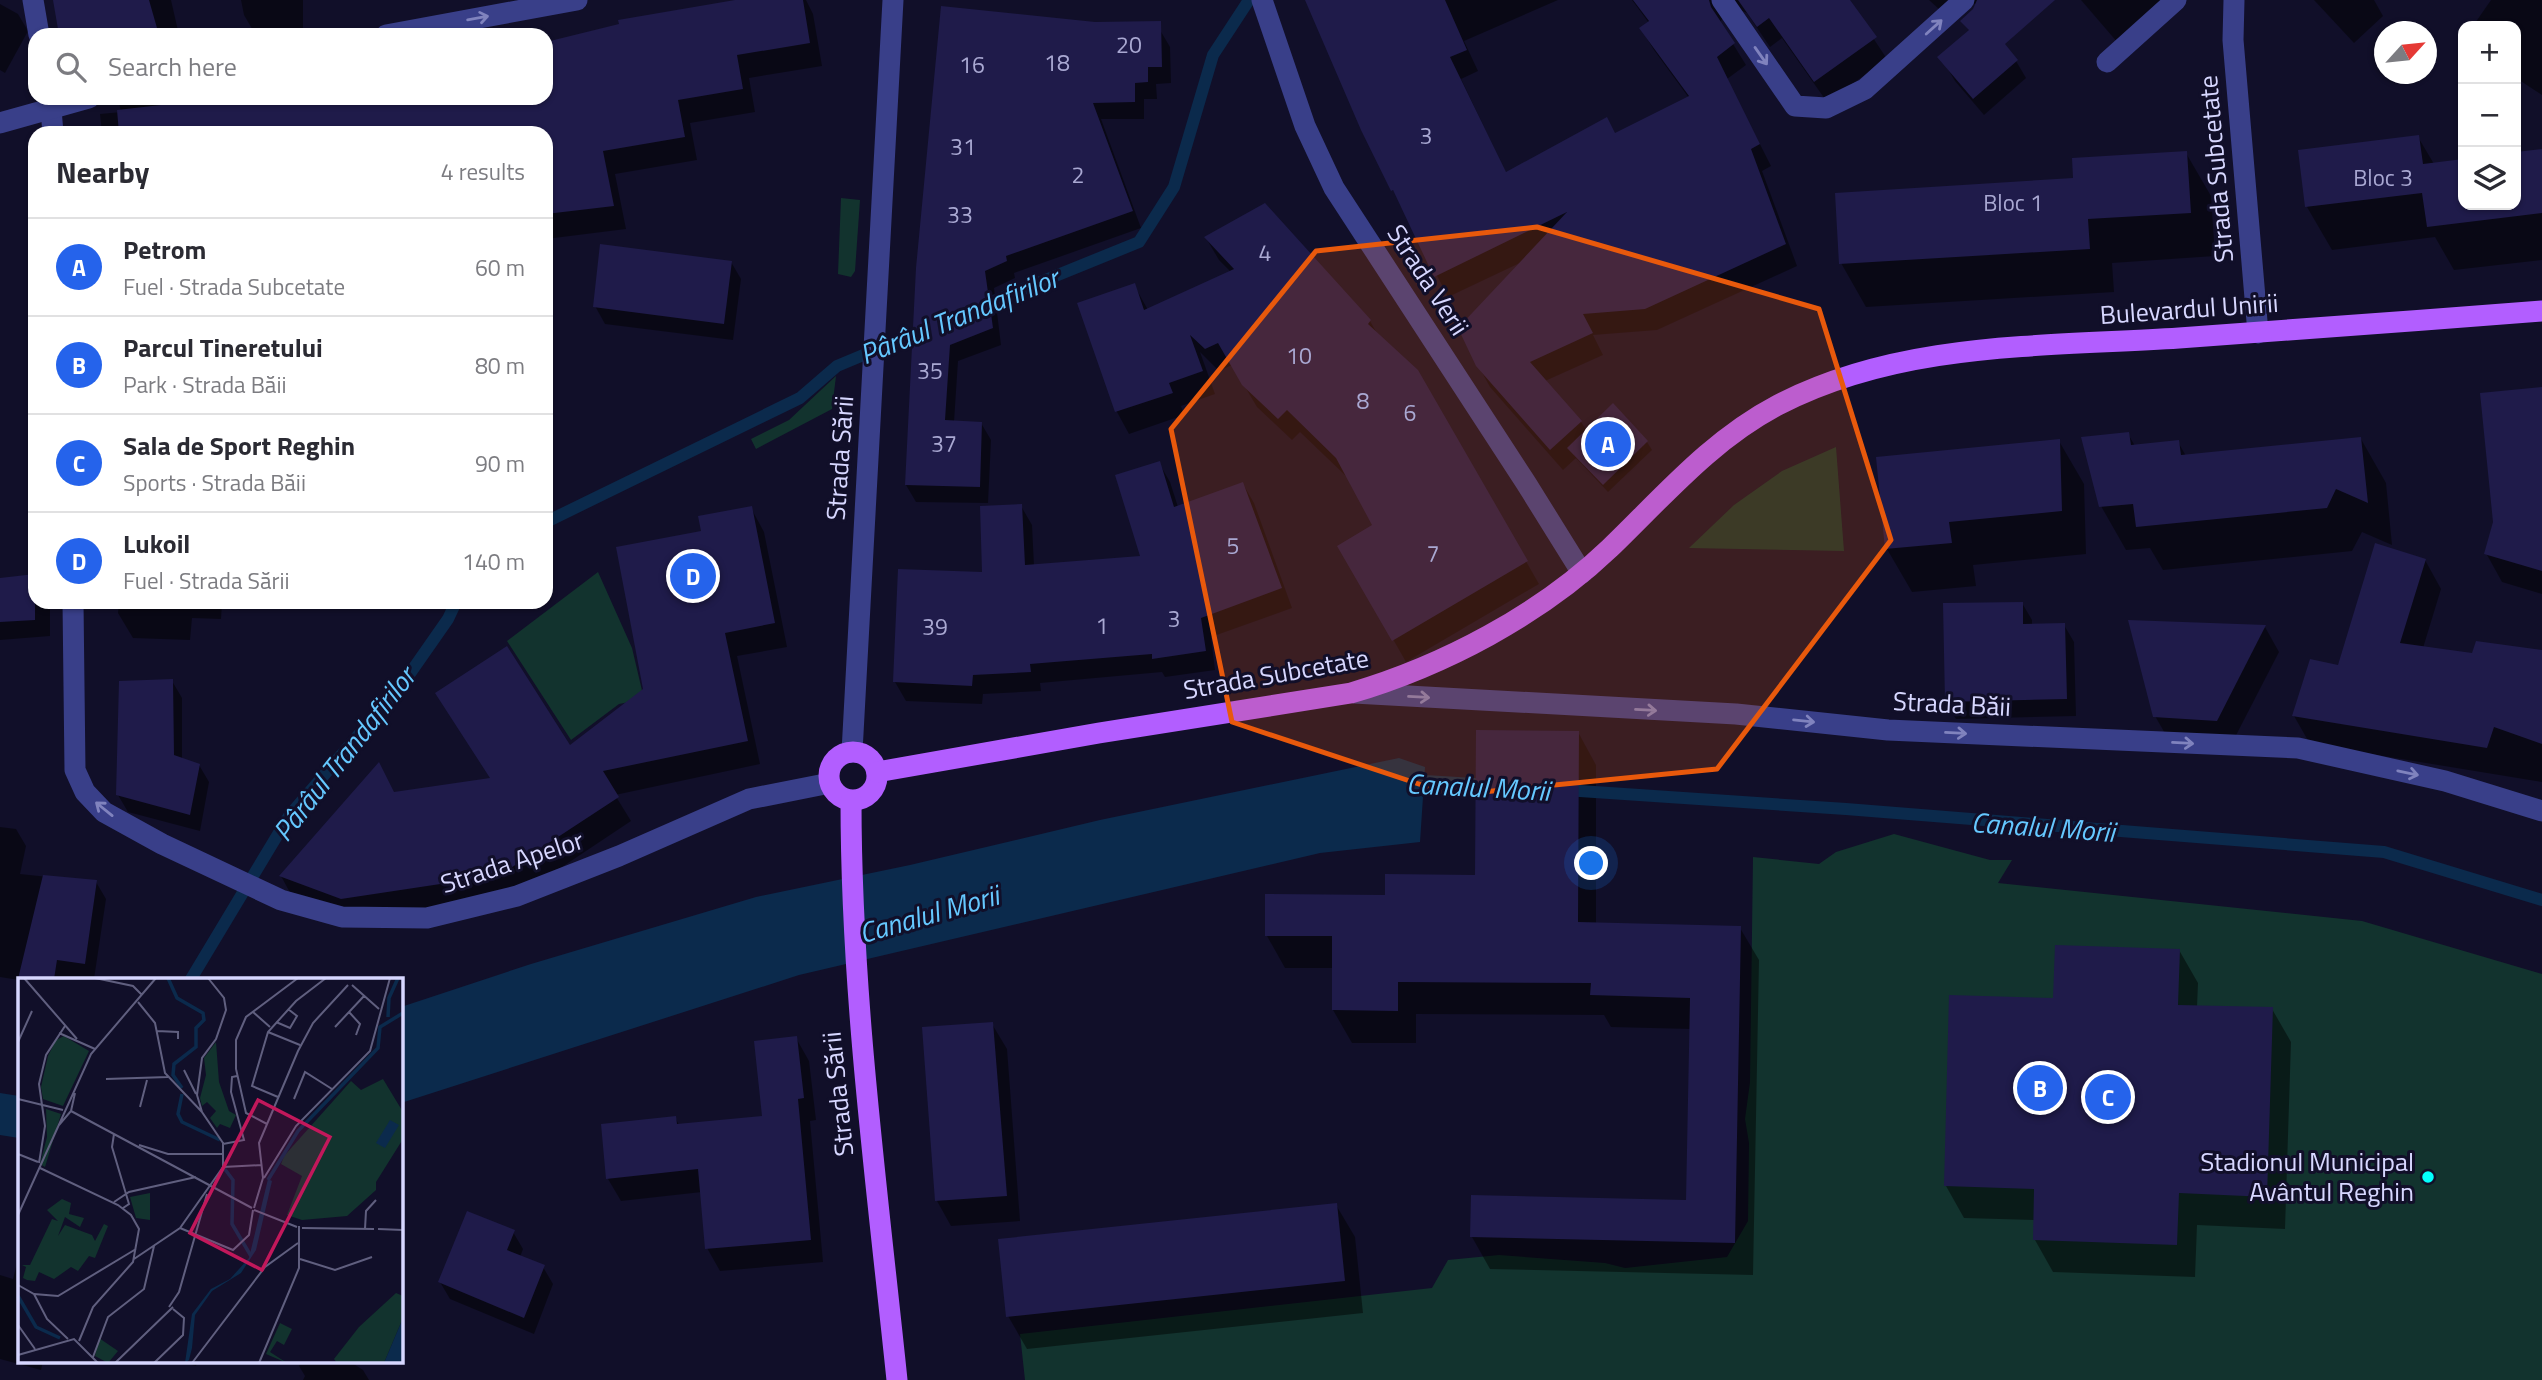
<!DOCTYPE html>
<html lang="en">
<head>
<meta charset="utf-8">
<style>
  body { margin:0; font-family:"Titillium Web",sans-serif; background:#f2f2f3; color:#2b2b33 }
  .controls { position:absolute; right:21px; top:21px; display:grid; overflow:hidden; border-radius:14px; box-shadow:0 2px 5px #0004 }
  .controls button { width:63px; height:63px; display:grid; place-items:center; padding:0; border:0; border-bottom:2px solid #e1e1e2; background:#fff; color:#2b2b33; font:35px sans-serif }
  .compass { position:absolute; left:2374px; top:21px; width:63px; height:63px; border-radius:50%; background:#fff; box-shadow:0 2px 5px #0004; rotate:63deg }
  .you { position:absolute; left:1592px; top:864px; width:24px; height:24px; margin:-18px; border:5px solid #fff; border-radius:50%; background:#1a73e8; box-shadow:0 0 0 10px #1a73e833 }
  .badge { display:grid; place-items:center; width:46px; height:46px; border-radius:50%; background:#2563eb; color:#fff; font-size:23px; font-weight:700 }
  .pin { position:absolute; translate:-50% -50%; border:4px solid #fff; box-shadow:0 2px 7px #0006 }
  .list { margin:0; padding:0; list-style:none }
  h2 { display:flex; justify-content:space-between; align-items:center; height:91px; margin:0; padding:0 28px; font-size:30px }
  h2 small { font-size:23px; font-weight:400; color:#7c7c81 }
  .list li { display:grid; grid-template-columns:46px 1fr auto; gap:21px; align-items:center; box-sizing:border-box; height:98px; padding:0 28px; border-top:2px solid #e1e1e2 }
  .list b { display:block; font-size:26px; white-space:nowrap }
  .list p { margin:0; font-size:23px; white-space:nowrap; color:#7c7c81 }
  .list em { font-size:23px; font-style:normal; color:#7c7c81 }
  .icon { flex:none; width:38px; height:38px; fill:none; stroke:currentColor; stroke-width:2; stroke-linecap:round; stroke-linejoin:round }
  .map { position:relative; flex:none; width:2542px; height:1380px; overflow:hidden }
  .search { position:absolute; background:#fff; box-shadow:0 2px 5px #0004; left:28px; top:28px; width:525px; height:77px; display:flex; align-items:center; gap:18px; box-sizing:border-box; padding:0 24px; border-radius:21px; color:#7c7c81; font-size:26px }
  .panel { position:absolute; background:#fff; box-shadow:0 2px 5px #0004; left:28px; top:126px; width:525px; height:483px; border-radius:21px }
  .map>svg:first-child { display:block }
  .green { fill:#12332e }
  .water { fill:#0b2a4c }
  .shadow { fill:#0007 }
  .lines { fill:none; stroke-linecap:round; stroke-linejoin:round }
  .stream { stroke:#0b2a4c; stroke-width:12 }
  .building { fill:#1f1b4a }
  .minor { stroke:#393f89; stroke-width:21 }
  .major { stroke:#b25eff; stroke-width:21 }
  .oneway { stroke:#8083be }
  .marked { fill:#e8590c; fill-opacity:0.2; stroke:#e8590c; stroke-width:5; stroke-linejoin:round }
  .poi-dot { fill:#03fffd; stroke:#110f29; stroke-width:2.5 }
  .labels { text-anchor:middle; stroke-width:6; stroke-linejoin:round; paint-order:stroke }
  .number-label { font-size:23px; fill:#a9a8d2 }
  .street-label { font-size:26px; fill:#d7d7ff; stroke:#110f29 }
  .poi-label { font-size:26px; fill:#d7d7ff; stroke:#110f29; text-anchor:end }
  .water-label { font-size:28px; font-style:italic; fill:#65c8ff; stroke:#110f29 }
  .inset-river { fill:none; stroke:#0b2a4c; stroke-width:3.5 }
  .inset-road { fill:none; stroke:#605f7f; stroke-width:2 }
  .view { fill:#c2185b; fill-opacity:0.15; stroke:#c2185b; stroke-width:3.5 }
  .inset-edge { fill:none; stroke:#d7d7ff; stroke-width:3.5 }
</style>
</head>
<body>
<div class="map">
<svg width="2542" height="1380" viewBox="0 0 2542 1380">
  <rect width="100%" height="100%" fill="#110f29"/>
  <g class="green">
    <polygon points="841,198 860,200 855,271 851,277 838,274"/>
    <polygon points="836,376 832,409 756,449 751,439 789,420"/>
    <polygon points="1836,447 1844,551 1689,548 1734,505 1782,471"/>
    <polygon points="598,572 632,648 644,699 619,704 571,740 507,641"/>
    <polygon points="1894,834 1990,860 2012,860 1998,883 2362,921 2542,974 2542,1380 1025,1380 1020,1334 1432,1288 1448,1260 1499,1255 1605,1263 1625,1268 1727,1257 1748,1221 1749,1143 1745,1119 1750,1082 1753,857 1819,864 1836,852"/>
  </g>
  <g class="water">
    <polygon points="1399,758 1425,767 1420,842 1320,853 799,975 401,1103 401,1007 531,964 756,897 910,865 1100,820"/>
    <polygon points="0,1093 19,1096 19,1138 0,1135"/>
  </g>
  <g class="shadow">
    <polygon points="55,0 171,0 179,35 63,35"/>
    <polygon points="241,0 303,0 303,28 254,32 244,15"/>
    <polygon points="745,0 806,0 813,14 822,66 749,78 755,112 690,123 697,160 615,174 626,229 546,239 546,133 102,133 100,114 121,112 118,98 546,98 546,44"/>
    <polygon points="1307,0 1558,0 1464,41 1478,71 1461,79 1506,173 1615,135 1689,98 1654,50 1641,29 1649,23 1632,0 1848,0 1887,59 1827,102 1782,38 1770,47 1747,13 1735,8 1726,11 1720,23 1746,65 1727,79 1771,166 1762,171 1797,266 1657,330 1593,335 1603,355 1545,381 1581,422 1587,431 1647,442 1652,450 1608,492 1576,458 1563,470 1490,387 1478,365 1524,261 1448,297 1362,129"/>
    <polygon points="1929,0 1990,0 1980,4 1971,4 1951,20"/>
    <polygon points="2081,0 2182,0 2124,50"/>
    <polygon points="2314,0 2374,0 2383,16 2354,43"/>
    <polygon points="2491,0 2542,0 2542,95 2516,78 2516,26 2473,26"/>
    <polygon points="0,4 18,14 28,31 5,73 0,70"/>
    <polygon points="1160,30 1170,47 1171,83 1156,84 1157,99 1144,99 1144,119 1101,119 1141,228 1014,273 1015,278 994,288 1001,345 958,361 954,422 981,423 991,440 988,503 916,502 906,485 918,268"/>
    <polygon points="2016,61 2026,78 1984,115 1955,81 1945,64"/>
    <polygon points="2418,137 2434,164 2463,160 2463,205 2516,205 2516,154 2542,151 2542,260 2454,270 2435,237 2332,250 2307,207"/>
    <polygon points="2186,153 2211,196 2215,256 2112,263 2114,292 1866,307 1841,263 2075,180"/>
    <polygon points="1206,238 1370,321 1379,337 1417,371 1539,584 1406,662 1340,546 1374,526 1348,478 1300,432 1292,440 1257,407 1232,365 1219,371 1200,352 1215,394 1181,406 1184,415 1129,434 1117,412 1079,304 1134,285 1148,310 1231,272 1219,260"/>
    <polygon points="731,262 741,279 733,340 605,324 595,306"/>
    <polygon points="2542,389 2542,594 2502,582 2486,553"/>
    <polygon points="2128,434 2135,446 2178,442 2186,456 2361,439 2386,483 2392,545 2362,532 2352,551 2163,570 2150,548 2126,550 2101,506"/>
    <polygon points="2059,441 2084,484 2086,554 1973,565 1976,586 1912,592 1887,549 1878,459"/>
    <polygon points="1159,463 1170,482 1178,507 1243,484 1254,503 1292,608 1211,637 1215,670 1165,677 1162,672 1040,683 1041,691 983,694 982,704 906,701 895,682 984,574 1021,506 1032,525 1034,566 1142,558"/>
    <polygon points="751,508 764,532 787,647 737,656 760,764 615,795 631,821 514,899 356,922 294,900 281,876 395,793 491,780 570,747 645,690 704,532"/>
    <polygon points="2425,560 2441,589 2423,648 2542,673 2542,782 2310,744 2294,716 2339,667"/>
    <polygon points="35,576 35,602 50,602 50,636 0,640 0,580"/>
    <polygon points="119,602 333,602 333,607 222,603 221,619 192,618 190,640 133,638 118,613"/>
    <polygon points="2022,603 2032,620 2032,626 2064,625 2074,642 2076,716 1956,719 1946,701"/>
    <polygon points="2265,627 2279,652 2231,745 2170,742 2155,716"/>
    <polygon points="172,681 182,698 182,760 199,765 209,782 200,831 128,812 118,795"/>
    <polygon points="1578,732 1596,765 1596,924 1740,928 1759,960 1753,1275 1490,1269 1472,1237 1688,1201 1691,1029 1611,1027 1604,1015 1416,1014 1416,1043 1352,1043 1333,1010 1334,968 1285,968 1267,936 1387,897 1477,877"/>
    <polygon points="0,827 16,829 26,846 20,874 96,882 106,899 94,979 67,977 66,979 19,980 0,977"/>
    <polygon points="2179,950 2198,983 2197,1007 2272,1009 2291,1042 2285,1229 2197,1225 2195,1277 2053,1272 2035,1240 2035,1220 1964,1218 1946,1186"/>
    <polygon points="992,1024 1007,1049 1020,1221 951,1226 937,1201"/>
    <polygon points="796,1038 809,1061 816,1120 810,1121 823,1262 720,1271 707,1248 702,1192 621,1201 608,1179 675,1117 679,1125 764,1118"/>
    <polygon points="1336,1205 1355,1237 1363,1313 1027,1349 1008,1316"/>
    <polygon points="513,1232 523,1249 520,1257 543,1267 553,1284 534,1334 450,1299 440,1282"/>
    <polygon points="19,1255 19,1361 43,1361 41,1370 0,1359 0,1275 13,1279"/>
    <polygon points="176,1361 198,1361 196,1366"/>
    <polygon points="302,1361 349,1361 363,1370 369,1380 303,1380 305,1376 299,1366"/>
  </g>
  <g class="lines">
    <g class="stream">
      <polyline points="974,309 1139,242 1174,187 1213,55 1249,0"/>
      <polyline points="546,522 800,398 837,366 928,328"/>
      <polyline points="1408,780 1491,785"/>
      <polyline points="1565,790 1846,809 2384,852 2542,900"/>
      <polyline points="191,979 289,816 404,682 448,619 456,602"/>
    </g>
  </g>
  <g class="building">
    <polygon points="53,0 149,0 159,35 59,35"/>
    <polygon points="735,0 803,0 810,43 737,55 743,89 678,100 685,137 603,151 614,206 546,214 546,133 119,133 117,110 196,101 196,98 546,98 546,42 619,24 618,20"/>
    <polygon points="1305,0 1445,0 1467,50 1450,57 1506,172 1607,117 1615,133 1689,96 1639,28 1649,21 1633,0 1709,0 1711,7 1735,43 1717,57 1760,144 1751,149 1786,244 1645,309 1583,314 1593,333 1530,362 1582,421 1550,450 1476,366 1458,328 1567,212 1434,277 1393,190 1391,191 1361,130"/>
    <polygon points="1738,0 1850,0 1877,37 1814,82 1769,18 1757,27"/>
    <polygon points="1977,0 2055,0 2005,44 2018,60 1973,99 1937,57 1969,30 1960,21 1973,9"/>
    <polygon points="941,6 1095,22 1161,21 1162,67 1148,67 1148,82 1135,83 1135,102 1093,103 1133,211 1006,256 1007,261 985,271 993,328 950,345 945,420 982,422 980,487 905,485 916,268"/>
    <polygon points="2419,135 2423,164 2463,159 2463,205 2516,205 2516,152 2542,149 2542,213 2427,227 2422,193 2305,207 2298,150"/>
    <polygon points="2187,151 2191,213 2088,219 2090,249 1839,264 1835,193 2073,178 2072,158"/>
    <polygon points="1265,203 1371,320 1368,324 1418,370 1528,561 1392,641 1337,546 1372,525 1336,458 1287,410 1278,419 1242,385 1218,343 1205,349 1190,335 1203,371 1169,383 1173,393 1115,412 1077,303 1135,283 1144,310 1234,269 1204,237"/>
    <polygon points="600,244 732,261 724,324 593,307"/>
    <polygon points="2542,387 2542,571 2484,554 2493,522 2480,393"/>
    <polygon points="1613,403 1648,441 1603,485 1567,448"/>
    <polygon points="2129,432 2131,445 2179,440 2181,455 2361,437 2368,503 2336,489 2327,508 2136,527 2133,504 2099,507 2081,437"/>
    <polygon points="2060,439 2062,511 1949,522 1952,543 1885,549 1876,457"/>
    <polygon points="1160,461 1174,507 1243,482 1282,588 1201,618 1206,651 1152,659 1152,654 1030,664 1031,672 973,675 972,686 893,682 898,569 982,572 980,506 1022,504 1025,565 1140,556 1115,475"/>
    <polygon points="752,506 775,623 725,633 748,741 603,771 619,797 500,875 341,899 279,876 379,762 394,792 490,778 435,693 507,646 570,745 643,689 616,547 701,531 698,516"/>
    <polygon points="2375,543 2426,559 2400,643 2472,653 2476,641 2542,650 2542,744 2494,727 2487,748 2292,716 2310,659 2338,665"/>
    <polygon points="35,574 35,620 0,622 0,578"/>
    <polygon points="2023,602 2023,624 2065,623 2067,699 1945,702 1943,603"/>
    <polygon points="2128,620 2266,625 2217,721 2153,717"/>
    <polygon points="173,679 174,755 200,764 190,815 116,795 119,681"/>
    <polygon points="1476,730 1579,731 1578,922 1741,926 1735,1243 1470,1237 1471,1195 1686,1200 1690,998 1590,995 1591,983 1398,982 1398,1011 1332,1010 1332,936 1265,936 1265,894 1385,895 1385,874 1475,875"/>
    <polygon points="43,875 97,880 85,964 57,960 54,979 18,979"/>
    <polygon points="2055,945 2180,949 2178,1005 2273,1007 2267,1197 2179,1193 2177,1245 2033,1240 2034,1189 1944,1186 1949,995 2053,998"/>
    <polygon points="993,1022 1007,1196 935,1201 922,1027"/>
    <polygon points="797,1036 804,1098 798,1099 811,1240 705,1249 698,1169 606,1179 601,1124 676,1116 677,1124 762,1116 754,1041"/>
    <polygon points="1337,1203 1345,1281 1006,1317 998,1239"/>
    <polygon points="467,1211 515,1230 507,1250 545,1265 524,1318 438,1282"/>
  </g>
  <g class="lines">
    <g class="minor">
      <polyline points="33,0 39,35"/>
      <polyline points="1262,0 1305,126 1334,188 1526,483 1582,573"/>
      <polyline points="1722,0 1795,106 1826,108 1865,89 1964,0"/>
      <polyline points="2234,0 2233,40 2258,333"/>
      <polyline points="386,35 577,0"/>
      <polyline points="2107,62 2176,0"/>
      <polyline points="50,98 53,133"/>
      <polyline points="0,123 89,98"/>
      <polyline points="73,602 75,770 85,792 104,812 162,844 281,900 342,917 427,918 517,896 619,856 749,799 830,783"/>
      <polyline points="1354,693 1736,714 1888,730 2298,748 2445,781 2542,811"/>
      <polyline points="852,752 893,0"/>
    </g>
    <g class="major">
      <circle cx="853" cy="776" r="24"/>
      <path d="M877,772L1099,733L1351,693C1443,666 1540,615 1610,548C1663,497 1711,440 1778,405C1901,341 2043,347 2179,338C2300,330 2421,320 2542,311"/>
      <path d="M851,801C851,995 877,1187 897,1380"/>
    </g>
  </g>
  <defs><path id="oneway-shaft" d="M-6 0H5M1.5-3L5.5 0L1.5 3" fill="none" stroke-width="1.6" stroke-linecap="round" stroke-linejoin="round" transform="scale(1.75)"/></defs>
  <g class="oneway">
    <use href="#oneway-shaft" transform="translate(478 18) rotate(-10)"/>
    <use href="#oneway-shaft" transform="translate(1934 27) rotate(-42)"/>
    <use href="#oneway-shaft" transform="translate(1761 56) rotate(55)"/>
    <use href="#oneway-shaft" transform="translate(1419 697) rotate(3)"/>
    <use href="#oneway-shaft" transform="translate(1646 710) rotate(3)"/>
    <use href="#oneway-shaft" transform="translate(1804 721) rotate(6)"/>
    <use href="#oneway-shaft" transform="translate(1956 733) rotate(3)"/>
    <use href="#oneway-shaft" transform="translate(2183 743) rotate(3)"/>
    <use href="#oneway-shaft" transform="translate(2408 773) rotate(12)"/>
    <use href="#oneway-shaft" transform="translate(104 809) rotate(-141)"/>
  </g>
  <path class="marked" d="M1537,227L1819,309L1891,540L1717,769L1452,795L1232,722L1171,429L1316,251Z"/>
  <circle class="poi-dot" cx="2428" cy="1177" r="7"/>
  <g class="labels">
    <g class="number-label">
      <text x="1129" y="53">20</text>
      <text x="1057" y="71">18</text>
      <text x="972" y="73">16</text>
      <text x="1426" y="144">3</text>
      <text x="963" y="155">31</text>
      <text x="1078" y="183">2</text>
      <text x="2383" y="186">Bloc 3</text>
      <text x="2013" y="211">Bloc 1</text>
      <text x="960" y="223">33</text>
      <text x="1265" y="261">4</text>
      <text x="1299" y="364">10</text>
      <text x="930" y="379">35</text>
      <text x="1363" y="409">8</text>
      <text x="1410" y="421">6</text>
      <text x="944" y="452">37</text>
      <text x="1233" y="554">5</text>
      <text x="1433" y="562">7</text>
      <text x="1174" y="627">3</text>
      <text x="1102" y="634">1</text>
      <text x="935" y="635">39</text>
    </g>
    <g class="street-label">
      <text transform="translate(2216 169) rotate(-95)" y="9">Strada Subcetate</text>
      <text transform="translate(1428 280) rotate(57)" y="9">Strada Verii</text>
      <text transform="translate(2189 309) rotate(-4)" y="9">Bulevardul Unirii</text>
      <text transform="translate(840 458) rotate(-86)" y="9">Strada Sării</text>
      <text transform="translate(1276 674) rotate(-10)" y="9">Strada Subcetate</text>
      <text transform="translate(1952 704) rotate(3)" y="9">Strada Băii</text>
      <text transform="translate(512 862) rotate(-18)" y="9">Strada Apelor</text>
      <text transform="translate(838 1094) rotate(-96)" y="9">Strada Sării</text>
    </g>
    <g class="poi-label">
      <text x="2414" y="1171">Stadionul Municipal<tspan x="2414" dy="30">Avântul Reghin</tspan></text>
    </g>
    <g class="water-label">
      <text transform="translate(959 316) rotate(-22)" y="10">Pârâul Trandafirilor</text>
      <text transform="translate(344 754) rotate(-52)" y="10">Pârâul Trandafirilor</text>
      <text transform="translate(1478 787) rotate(3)" y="10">Canalul Morii</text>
      <text transform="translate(2043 827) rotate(4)" y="10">Canalul Morii</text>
      <text transform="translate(929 914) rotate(-16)" y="10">Canalul Morii</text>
    </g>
  </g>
  <g transform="translate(18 978)">
    <rect width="385" height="385" fill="#110f29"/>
    <path d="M46,58L71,73L45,128L25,121L23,109L30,78L38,62ZM198,64L201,104L211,133L218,137L212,150L202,146L199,150L192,140L198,133L189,124L184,128L182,120L188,97L186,80ZM365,101L385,134V161L358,204V212L329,238L284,242L269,237L284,198L263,186L266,178L333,103L343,112ZM28,131L43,136L27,189L22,186L29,159ZM132,215V242L118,240L112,219ZM44,221L53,225L51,236L66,240L62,249L47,239L40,258L47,247L74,257L77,263L86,246L90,248L77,280L71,278L60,293L53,289L36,301L21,294L17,303L9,302L5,300L8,289L4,287H12L34,241L40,243L29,232ZM378,315L385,318V340L366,385H319L316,381L341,349ZM262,345L274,351L266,367L259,363L252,374L269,385L248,376ZM81,360L100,373L90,385L77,378Z" fill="#12332e"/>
    <path d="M372,142L381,147L367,170L358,165ZM250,201L254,203L238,272L223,295L194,313L177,337L174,370L171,382L167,385L174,336L193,311L212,301L231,280ZM385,340V385H366Z" fill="#0b2a4c"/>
    <path class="inset-river" d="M150,0L159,20L185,35L186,42L178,50V69L156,86L155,97L164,110M370,39L371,20L380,0M164,116L160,136L164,144L202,162M206,190L215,202L214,246L233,278M250,202L280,153L360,70L362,49L385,35M0,318L18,349L42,360"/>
    <path class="inset-road" d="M6,0L59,61M77,0L115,8L124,17M334,7L361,31M120,24L137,45L147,95L184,134M235,34L252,49M331,34L342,46L338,57M258,44L272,50L279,38L270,31M317,49L346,18M139,53L160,54V61M250,54L282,67M41,55L77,71M0,64L14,33M166,92L178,116M88,101L150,99M260,119L234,108L250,54L278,23L308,0M0,121L45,132M276,121L287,94L314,111M122,129L129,102M53,133L234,230M249,146L228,135L218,91V62L228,39L280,0M41,147L53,133L57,115M96,156L94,169L111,226L105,230M205,166L226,162L213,114L214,99L219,98M121,167L150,176H205M0,176L20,184M21,185L27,148L21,106L28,77L47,48M205,189L244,187M22,190L100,227L113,237L121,251L115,284L75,329L61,363M246,200L278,148L352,73L372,0M96,224L111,214L178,199M236,230L245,200L241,165L280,73L295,45L330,7M236,232L279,249M0,237L73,76L138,0M162,250L215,272L231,257L235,232M284,250L356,251M347,251L348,233L358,222M360,251L385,252M116,281L162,250L205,189V165L184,134L179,117L184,80L198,61L208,32L206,20L190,0M282,281L317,292L354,279M0,307L16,316L40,318L118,271M16,316L29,341L50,361M151,329L161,314L189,216M0,347L17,371M0,377L56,361L80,385M75,379L90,339L126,311L136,268M97,385L155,329L151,333M136,385L165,357L166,340L155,331M174,385L247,289L280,265M241,385L281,290V248V253"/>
    <path class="view" d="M240,122L312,159L244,292L172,255Z"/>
    <rect width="385" height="385" class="inset-edge"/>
  </g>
</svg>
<div class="controls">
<button>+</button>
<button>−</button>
<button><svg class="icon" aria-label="layers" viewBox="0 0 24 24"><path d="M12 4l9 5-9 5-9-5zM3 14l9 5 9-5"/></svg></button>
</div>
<svg class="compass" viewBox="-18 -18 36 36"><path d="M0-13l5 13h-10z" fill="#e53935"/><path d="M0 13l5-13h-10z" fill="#7c7c81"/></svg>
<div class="you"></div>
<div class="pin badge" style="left:1608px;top:444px">A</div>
<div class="pin badge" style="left:2040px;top:1088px">B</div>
<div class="pin badge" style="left:2108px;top:1097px">C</div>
<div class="pin badge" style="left:693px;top:576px">D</div>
<div class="search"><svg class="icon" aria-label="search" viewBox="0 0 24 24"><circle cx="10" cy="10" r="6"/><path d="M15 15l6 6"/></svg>Search here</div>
<section class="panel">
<h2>Nearby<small>4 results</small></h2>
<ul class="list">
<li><span class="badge">A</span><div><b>Petrom</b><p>Fuel · Strada Subcetate</p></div><em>60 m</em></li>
<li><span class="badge">B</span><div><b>Parcul Tineretului</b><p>Park · Strada Băii</p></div><em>80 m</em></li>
<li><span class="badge">C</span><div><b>Sala de Sport Reghin</b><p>Sports · Strada Băii</p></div><em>90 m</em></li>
<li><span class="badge">D</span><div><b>Lukoil</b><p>Fuel · Strada Sării</p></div><em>140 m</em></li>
</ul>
</section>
</div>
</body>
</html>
